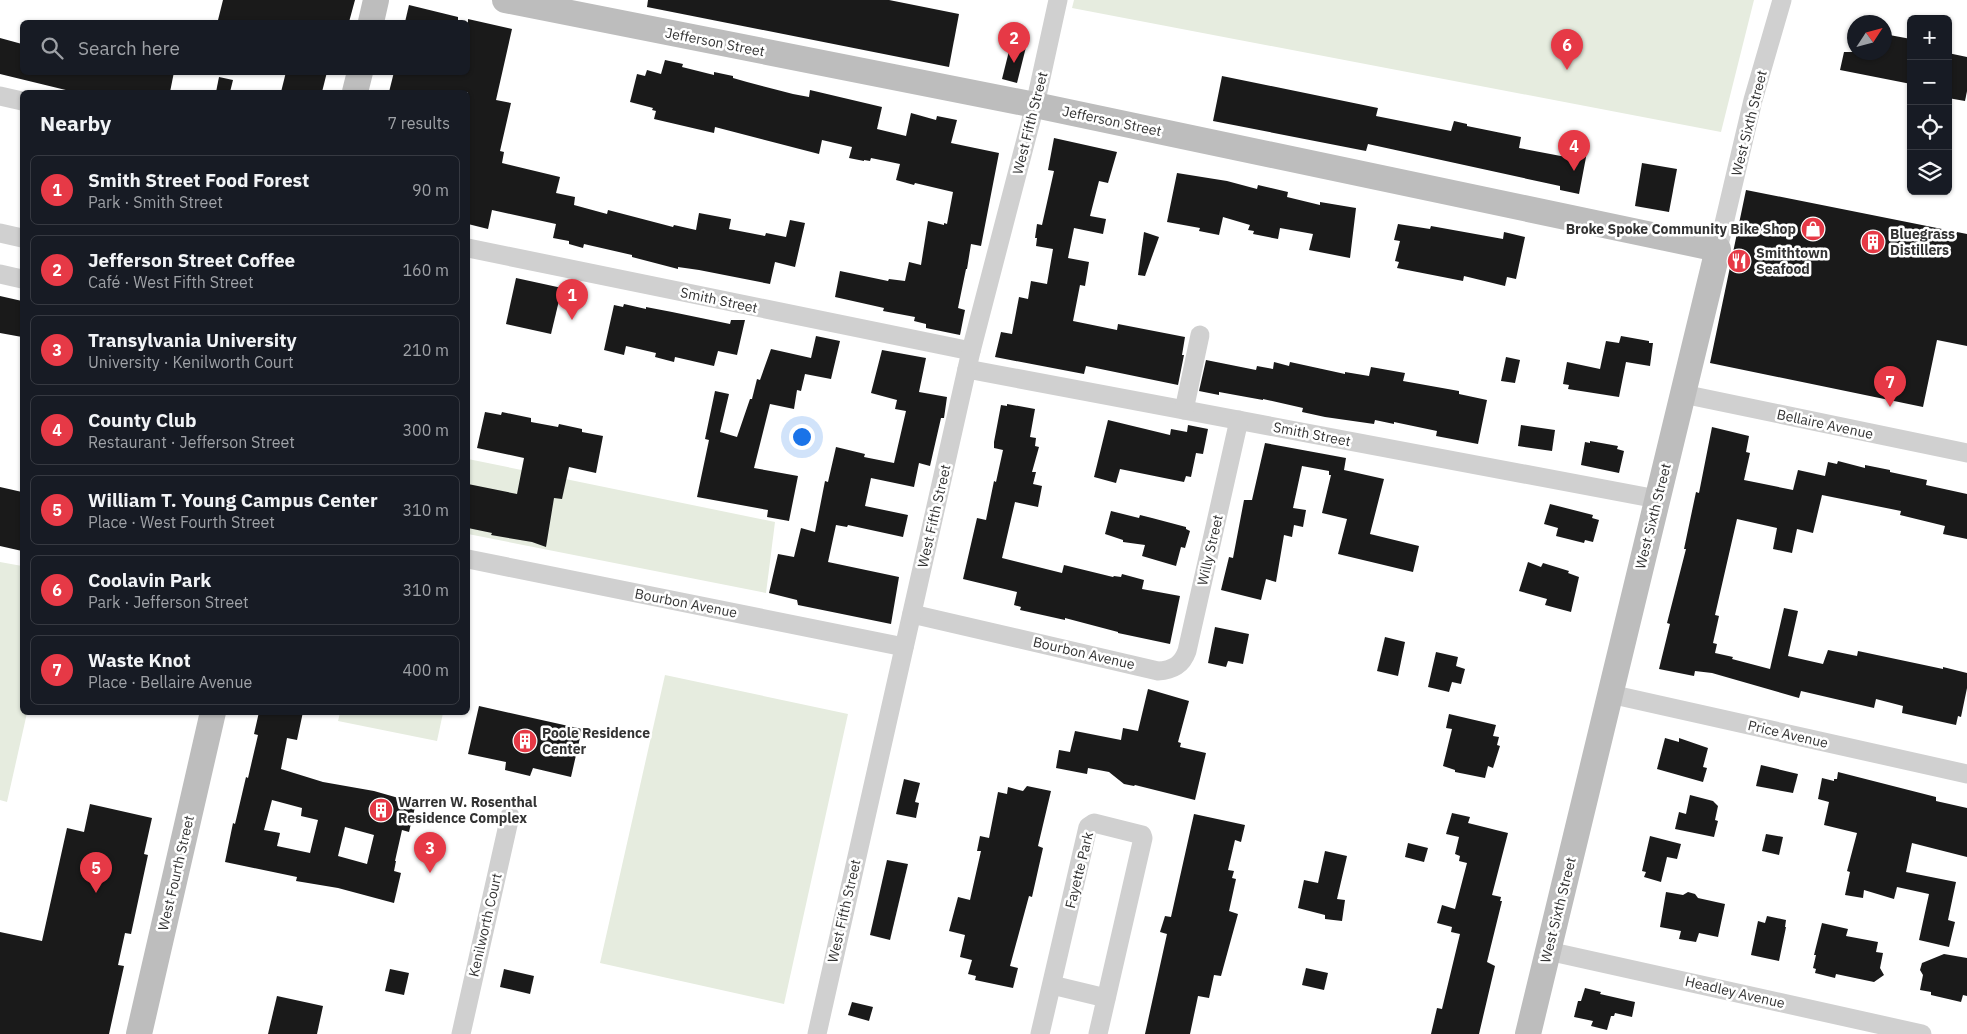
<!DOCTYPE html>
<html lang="en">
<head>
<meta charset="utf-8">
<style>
  body { margin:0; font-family:"IBM Plex Sans",sans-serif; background:#242831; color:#f1f3f6 }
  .controls { position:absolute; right:15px; top:15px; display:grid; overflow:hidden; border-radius:8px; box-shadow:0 1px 4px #0004 }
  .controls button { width:45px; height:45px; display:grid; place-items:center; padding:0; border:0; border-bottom:1px solid #363941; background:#171b24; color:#f1f3f6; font:25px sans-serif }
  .compass { position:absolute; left:1847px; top:15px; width:45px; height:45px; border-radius:50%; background:#171b24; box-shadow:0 1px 4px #0004; rotate:54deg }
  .you { position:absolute; left:801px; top:436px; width:18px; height:18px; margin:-12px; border:4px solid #fff; border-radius:50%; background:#1a73e8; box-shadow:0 0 0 8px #1a73e833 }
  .badge { display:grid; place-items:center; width:32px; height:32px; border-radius:50%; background:#e63946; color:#fff; font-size:16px; font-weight:700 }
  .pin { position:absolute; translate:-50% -41px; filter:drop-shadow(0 1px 2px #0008) }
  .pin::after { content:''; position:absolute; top:26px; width:18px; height:15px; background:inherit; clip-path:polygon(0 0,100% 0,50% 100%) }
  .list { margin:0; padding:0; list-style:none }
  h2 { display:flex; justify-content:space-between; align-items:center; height:65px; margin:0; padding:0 20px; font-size:21px }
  h2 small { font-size:16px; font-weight:400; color:#9ea1a6 }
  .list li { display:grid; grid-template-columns:32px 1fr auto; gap:15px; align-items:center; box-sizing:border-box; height:70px; margin:0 10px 10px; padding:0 10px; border:1px solid #363941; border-radius:8px }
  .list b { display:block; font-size:19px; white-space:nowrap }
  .list p { margin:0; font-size:16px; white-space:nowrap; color:#9ea1a6 }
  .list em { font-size:16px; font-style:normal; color:#9ea1a6 }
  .icon { flex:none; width:28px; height:28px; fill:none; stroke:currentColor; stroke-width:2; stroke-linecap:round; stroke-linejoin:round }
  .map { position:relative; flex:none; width:1967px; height:1034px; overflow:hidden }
  .search { position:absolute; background:#171b24; box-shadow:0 1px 4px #0004; left:20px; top:20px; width:450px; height:55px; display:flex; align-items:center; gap:12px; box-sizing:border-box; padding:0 18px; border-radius:8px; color:#9ea1a6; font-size:19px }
  .panel { position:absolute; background:#171b24; box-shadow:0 1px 4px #0004; left:20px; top:90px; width:450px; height:625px; border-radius:8px }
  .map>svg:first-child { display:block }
  .green { fill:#e6ecdf }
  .building { fill:#1a1a1a; fill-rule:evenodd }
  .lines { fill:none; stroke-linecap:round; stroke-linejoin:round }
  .street { stroke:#d0d0d0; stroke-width:19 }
  .secondary { stroke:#bdbdbd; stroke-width:26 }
  .labels { text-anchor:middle; stroke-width:5; stroke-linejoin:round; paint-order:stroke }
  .street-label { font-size:14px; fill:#333; stroke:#fff }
  .poi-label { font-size:14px; font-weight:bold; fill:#333; stroke:#fff; text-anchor:start }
</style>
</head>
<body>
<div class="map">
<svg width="1967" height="1034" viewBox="0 0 1967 1034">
  <rect width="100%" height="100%" fill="#fff"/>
  <g class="green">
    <polygon points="1074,0 1754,0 1721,132 1072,8"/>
    <polygon points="468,459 775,522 766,593 468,534"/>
    <polygon points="0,562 22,566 22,712 27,713 7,802 0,800"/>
    <polygon points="665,675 848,714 784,1004 600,963"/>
    <polygon points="340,713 340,712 443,713 437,741 338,721"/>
  </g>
  <g class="building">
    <polygon points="223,0 355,0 349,22 228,22 218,20"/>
    <polygon points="648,0 889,0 959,14 949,67 647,7"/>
    <polygon points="409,5 458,17 458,22 405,22"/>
    <polygon points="468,19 512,29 496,100 511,103 500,151 504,152 502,163 560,177 556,193 575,197 574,205 607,214 608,210 673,227 674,225 696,230 699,213 731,219 729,229 765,236 766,233 786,237 790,220 805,223 795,267 775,262 770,284 699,270 678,267 678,269 632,257 632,255 584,244 583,248 569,244 569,241 553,238 556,224 492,210 488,229 468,224 468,92 389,92 394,72 468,72"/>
    <polygon points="1884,34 1911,39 1911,84 1840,70 1844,52 1884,52"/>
    <polygon points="0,38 22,44 22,72 174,72 170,92 74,92 0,74"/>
    <polygon points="1011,43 1026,47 1017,83 1002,79"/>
    <polygon points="1948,53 1967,57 1967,91 1965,101 1948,98"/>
    <polygon points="665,60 683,64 682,67 714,75 714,72 733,76 733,78 747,82 793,94 809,97 810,90 882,107 877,129 906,136 911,113 936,120 937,116 957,120 951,143 999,153 981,246 971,244 967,269 966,269 958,308 965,310 960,335 926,328 926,324 914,321 915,317 883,311 884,308 835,297 840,271 888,281 889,279 905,281 909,262 921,265 928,221 944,225 944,223 947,224 953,192 915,183 914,185 896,180 900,164 871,158 870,161 864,160 864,161 849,158 852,147 822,140 819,154 715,127 714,133 654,119 656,111 652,110 653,108 630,102 637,74 645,76 647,70 661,74"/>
    <polygon points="286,72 327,72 322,92 281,92"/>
    <polygon points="1222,76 1378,108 1376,116 1451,131 1454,121 1467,124 1467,126 1521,137 1519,148 1566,157 1568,148 1587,152 1579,194 1560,190 1560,186 1368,144 1366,151 1213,121"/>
    <polygon points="219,77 233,80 230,92 216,92"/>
    <polygon points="1054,138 1117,152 1108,183 1099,181 1090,216 1106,219 1103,234 1074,228 1068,258 1089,262 1085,286 1080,285 1073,321 1117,330 1118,324 1185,337 1182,355 1184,355 1178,385 1086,366 1084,374 995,357 1001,332 1012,334 1019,297 1028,299 1031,281 1047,284 1053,249 1036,246 1037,238 1035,238 1037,224 1042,225 1054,171 1048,170"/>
    <polygon points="1642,163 1677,169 1669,212 1635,206"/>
    <polygon points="1177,173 1227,181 1257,189 1258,185 1288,192 1287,197 1320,205 1320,202 1356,208 1350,258 1309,250 1313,234 1280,228 1278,239 1253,234 1254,231 1248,230 1250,225 1223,217 1219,235 1199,231 1200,228 1167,222"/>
    <polygon points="1746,190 1967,234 1967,346 1937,340 1923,407 1710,363"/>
    <polygon points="1398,224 1430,229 1431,226 1503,239 1504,232 1525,237 1516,279 1507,277 1505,286 1464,276 1463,281 1397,268 1399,262 1395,261 1400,241 1394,240"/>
    <polygon points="1144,232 1159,237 1145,276 1138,275"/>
    <polygon points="516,278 562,288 551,334 506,324"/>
    <polygon points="0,296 22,301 22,337 0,333"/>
    <polygon points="624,304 646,309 646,307 672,312 730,324 731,320 745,320 737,355 718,351 714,366 675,357 674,362 655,357 656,353 626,346 624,355 604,350 614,305 623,307"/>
    <polygon points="816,336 840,341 831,379 805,374 801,391 797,390 794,409 770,404 754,468 798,476 789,521 767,517 768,510 697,497 709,440 705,439 715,391 729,394 720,432 737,437 750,399 752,399 757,379 760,380 771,349 811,358"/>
    <polygon points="1621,336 1649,341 1649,343 1653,343 1650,366 1626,362 1619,397 1568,389 1569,385 1563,384 1567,362 1600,369 1606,341 1619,343"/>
    <polygon points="882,350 926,358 919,392 947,397 944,418 941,418 930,466 919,463 914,487 871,478 865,506 908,515 903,537 848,525 847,527 836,525 828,562 899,577 891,624 798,605 797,600 769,593 778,554 794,557 801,528 815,532 825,481 828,482 836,447 865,454 864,457 894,463 906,411 895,409 897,400 871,393"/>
    <polygon points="1506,357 1520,360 1515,383 1501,381"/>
    <polygon points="1206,360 1256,370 1257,366 1273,369 1274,362 1289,366 1290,362 1345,374 1345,372 1369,376 1371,367 1405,373 1403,381 1459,391 1459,394 1487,400 1478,444 1436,436 1437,431 1394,422 1394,424 1375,420 1374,424 1325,417 1302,412 1303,408 1263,399 1263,400 1219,392 1219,395 1199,391"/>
    <polygon points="1007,404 1035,409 1030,437 1036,438 1035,446 1039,447 1032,472 1036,472 1033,484 1042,486 1038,507 1015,502 1002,558 1062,573 1064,565 1113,577 1114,576 1121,577 1122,574 1144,580 1142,589 1180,596 1170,644 1118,633 1118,632 1065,618 1065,620 1020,610 1021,607 1014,605 1017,592 963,579 977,518 986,520 994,481 996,482 1003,450 994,448 994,442 1001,405 1007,406"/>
    <polygon points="485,412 501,415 502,412 531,418 531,422 558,427 559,424 582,429 582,432 603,436 596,473 569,467 562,499 554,498 546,547 532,542 491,535 492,533 468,528 468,484 517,494 524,458 477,448"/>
    <polygon points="1108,420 1170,435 1171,429 1187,432 1188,425 1208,429 1203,454 1196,453 1191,477 1186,476 1184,482 1120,469 1116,483 1094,477"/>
    <polygon points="1521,425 1555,430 1552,451 1518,446"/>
    <polygon points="1712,427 1749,436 1746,452 1750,453 1744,480 1793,490 1798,470 1825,476 1828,462 1837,464 1838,461 1865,468 1865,465 1890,470 1890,472 1927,480 1926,485 1967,494 1967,539 1943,534 1945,526 1900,515 1901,511 1822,495 1813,533 1797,529 1792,553 1773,549 1777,528 1737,519 1715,615 1719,616 1713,643 1717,644 1715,653 1733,657 1732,659 1770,669 1784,608 1798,611 1788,656 1823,664 1828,650 1857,656 1858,651 1943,669 1943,667 1967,673 1967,688 1961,717 1958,716 1956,725 1902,713 1903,706 1876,699 1874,708 1801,691 1799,698 1712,673 1695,671 1694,676 1659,669 1670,624 1667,623 1686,549 1684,549 1696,492 1699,493"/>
    <polygon points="1590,441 1618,446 1617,449 1624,451 1619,473 1581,465 1585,442 1590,443"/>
    <polygon points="1265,443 1346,458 1344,470 1384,479 1370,534 1419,546 1413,572 1338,554 1347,519 1322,513 1331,475 1329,475 1329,471 1302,466 1293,508 1306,510 1303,527 1294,525 1292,537 1284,535 1276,582 1266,579 1261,600 1221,590 1229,557 1233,558 1244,500 1252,500"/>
    <polygon points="0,487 22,492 22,551 0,546"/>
    <polygon points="1550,504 1593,515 1592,518 1599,520 1593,542 1585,540 1584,543 1556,536 1558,528 1544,524"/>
    <polygon points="1111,511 1139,518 1140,515 1152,518 1186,527 1186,529 1190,531 1185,548 1181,547 1176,566 1142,556 1145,545 1123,542 1123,540 1105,534"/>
    <polygon points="1528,562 1541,567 1543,563 1569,571 1568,573 1579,577 1571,612 1545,605 1547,599 1519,591"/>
    <polygon points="1215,627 1249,634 1243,664 1228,661 1226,667 1208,663"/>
    <polygon points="1385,637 1405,642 1398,676 1377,671"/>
    <polygon points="1436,652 1458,657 1456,666 1465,669 1461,684 1452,682 1449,692 1428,687"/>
    <polygon points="1148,689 1189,701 1178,742 1181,743 1180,747 1206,753 1195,800 1135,785 1134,786 1124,784 1109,772 1088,768 1087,774 1056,768 1059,750 1070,752 1075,731 1121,740 1123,728 1138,731"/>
    <polygon points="479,706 582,729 571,777 533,768 530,776 505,770 506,762 468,754"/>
    <path d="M259,712H303L297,740L287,738L281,769L323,782L374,791L416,803L409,832L402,830L395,861H396L394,871L401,873L394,903L338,888L296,881L297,877L225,862L233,823L235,824L246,777L248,778L258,735L254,734ZM272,800L302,808L301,816L318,820L310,853L277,846L280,833L264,830ZM345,827L374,835L367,864L338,856Z"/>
    <polygon points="1449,714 1496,725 1493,736 1499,737 1497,745 1500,746 1493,768 1488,766 1485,778 1455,772 1455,770 1443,766 1452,729 1446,728"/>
    <polygon points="1665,738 1679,742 1679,738 1708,748 1703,767 1707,768 1703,782 1657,769"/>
    <polygon points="1761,765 1798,774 1793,793 1756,786"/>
    <polygon points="1838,772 1936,797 1936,801 1967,808 1967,857 1912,843 1906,872 1956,882 1948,920 1955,922 1949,947 1919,940 1929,894 1897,887 1894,899 1864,890 1863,898 1845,895 1850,872 1847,871 1857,833 1824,825 1829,802 1818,799 1822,778 1834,781 1834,779 1837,779"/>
    <polygon points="904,779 920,783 915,802 919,803 916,818 896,814"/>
    <polygon points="1027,786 1051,791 1038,846 1043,848 1032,897 1029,896 1010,966 1018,968 1013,988 975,980 976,976 968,974 972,960 960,957 965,935 949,931 958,897 970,900 981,851 977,851 980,836 989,838 998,792 1007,794 1008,787 1023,791"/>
    <polygon points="1690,795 1713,801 1718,806 1715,820 1718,821 1714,837 1675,829 1679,812 1686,814"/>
    <polygon points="90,804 152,818 144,854 148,855 131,934 125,933 118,965 124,966 109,1034 0,1034 0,932 42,941 67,828 84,832"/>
    <polygon points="1452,813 1470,817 1468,823 1508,833 1492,895 1501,897 1500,901 1502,901 1487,962 1495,966 1479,1034 1431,1034 1437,1008 1442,1009 1460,934 1451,932 1452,927 1437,923 1442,905 1455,909 1467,863 1459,861 1460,856 1455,854 1459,837 1446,834"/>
    <polygon points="1194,814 1245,825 1241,842 1235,840 1228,870 1234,871 1232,878 1236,879 1229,911 1238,914 1221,976 1214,975 1209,998 1198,996 1190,1034 1145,1034 1167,934 1160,932 1165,916 1171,917"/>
    <polygon points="1766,834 1783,837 1779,855 1762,851"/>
    <polygon points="1650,836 1681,844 1677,859 1667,857 1661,882 1644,877 1646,872 1642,871"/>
    <polygon points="1408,843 1428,848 1424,862 1405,857"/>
    <polygon points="1325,851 1347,856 1337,899 1345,900 1342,921 1325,919 1325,915 1298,908 1304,880 1318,883"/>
    <polygon points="887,860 908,864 890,940 870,935"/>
    <polygon points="1666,892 1683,895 1688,892 1695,894 1698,898 1725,904 1718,937 1699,933 1696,942 1679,939 1681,931 1660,927"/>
    <polygon points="1767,916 1786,920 1785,927 1786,927 1779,961 1751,955 1758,921 1765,923"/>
    <polygon points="1822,923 1848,929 1846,936 1878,942 1876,952 1883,953 1880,968 1884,975 1874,982 1836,974 1835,978 1815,973 1816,969 1813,968 1816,955 1814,955"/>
    <polygon points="1944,954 1967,958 1967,996 1963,995 1961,1002 1931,995 1931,992 1920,990 1923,975 1920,970 1922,963"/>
    <polygon points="1306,968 1328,973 1324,990 1302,985"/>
    <polygon points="390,969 409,973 404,995 385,991"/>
    <polygon points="504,969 534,976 530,994 500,987"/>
    <polygon points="1585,988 1601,992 1600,994 1635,1002 1632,1017 1615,1013 1614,1016 1611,1016 1607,1030 1591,1026 1593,1021 1574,1017 1578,1001 1581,1001"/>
    <polygon points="277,996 323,1006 317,1034 268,1034"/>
    <polygon points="852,1002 873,1007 869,1021 848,1015"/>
  </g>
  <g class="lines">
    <g class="street">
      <polyline points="0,96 22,101"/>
      <polyline points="0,233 22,238"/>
      <polyline points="468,248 971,351"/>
      <polyline points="1718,249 1753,100 1782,0"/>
      <polyline points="0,274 22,279"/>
      <polyline points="967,369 1657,499"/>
      <polyline points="1683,394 1967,453"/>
      <polyline points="1184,410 1200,335"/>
      <polyline points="468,559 904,647"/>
      <path d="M912,614L1158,671C1173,670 1182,665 1187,651L1239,420"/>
      <polyline points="1610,694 1967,774"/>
      <polyline points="1548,951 1922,1034"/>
      <polyline points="1052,985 1106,998"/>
      <polyline points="461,1034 510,816"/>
      <polyline points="817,1034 971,351 1035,105 1058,0"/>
      <polyline points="1040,1034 1088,827 1094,823 1142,835 1143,838 1098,1034"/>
    </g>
    <g class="secondary">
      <polyline points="505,0 1035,105 1718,249 1528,1034"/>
      <polyline points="371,22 376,0"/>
      <polyline points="355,92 360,72"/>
      <polyline points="139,1034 213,712"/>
    </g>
  </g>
  <defs>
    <g id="shop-disc" transform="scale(1.25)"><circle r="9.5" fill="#e63946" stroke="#fff"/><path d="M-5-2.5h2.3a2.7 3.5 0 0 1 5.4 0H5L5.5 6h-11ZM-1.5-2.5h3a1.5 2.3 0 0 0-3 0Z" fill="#fff"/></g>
    <g id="building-disc" transform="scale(1.25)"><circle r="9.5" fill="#e63946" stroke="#fff"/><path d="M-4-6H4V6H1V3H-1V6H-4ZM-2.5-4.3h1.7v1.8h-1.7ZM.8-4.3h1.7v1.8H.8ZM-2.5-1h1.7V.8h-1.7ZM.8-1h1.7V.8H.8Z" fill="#fff"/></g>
    <g id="restaurant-disc" transform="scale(1.25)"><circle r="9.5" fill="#e63946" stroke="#fff"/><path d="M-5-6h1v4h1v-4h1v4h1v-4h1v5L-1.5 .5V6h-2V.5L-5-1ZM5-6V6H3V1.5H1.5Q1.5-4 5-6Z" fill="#fff"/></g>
  </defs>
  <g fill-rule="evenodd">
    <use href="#shop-disc" x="1813" y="229"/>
    <use href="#building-disc" x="1873" y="242"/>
    <use href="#restaurant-disc" x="1739" y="261"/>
    <use href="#building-disc" x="525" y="741"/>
    <use href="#building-disc" x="381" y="810"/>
  </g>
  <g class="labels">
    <g class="street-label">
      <text transform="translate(715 42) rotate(11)" y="5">Jefferson Street</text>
      <text transform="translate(1112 121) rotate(12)" y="5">Jefferson Street</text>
      <text transform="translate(1030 123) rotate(-76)" y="5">West Fifth Street</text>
      <text transform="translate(1749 123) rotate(-76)" y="5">West Sixth Street</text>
      <text transform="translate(719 300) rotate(12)" y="5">Smith Street</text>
      <text transform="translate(1825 424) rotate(12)" y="5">Bellaire Avenue</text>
      <text transform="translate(1312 434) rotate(11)" y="5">Smith Street</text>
      <text transform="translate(934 516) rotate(-77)" y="5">West Fifth Street</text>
      <text transform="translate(1653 516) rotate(-76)" y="5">West Sixth Street</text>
      <text transform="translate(1210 550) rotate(-77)" y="5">Willy Street</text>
      <text transform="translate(686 603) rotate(11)" y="5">Bourbon Avenue</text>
      <text transform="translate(1084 653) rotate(13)" y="5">Bourbon Avenue</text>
      <text transform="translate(1788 734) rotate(13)" y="5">Price Avenue</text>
      <text transform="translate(1079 870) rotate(-76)" y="5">Fayette Park</text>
      <text transform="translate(176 873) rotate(-77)" y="5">West Fourth Street</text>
      <text transform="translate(1558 910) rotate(-76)" y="5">West Sixth Street</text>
      <text transform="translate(844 911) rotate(-77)" y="5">West Fifth Street</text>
      <text transform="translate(485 925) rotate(-77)" y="5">Kenilworth Court</text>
      <text transform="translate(1735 992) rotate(13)" y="5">Headley Avenue</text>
    </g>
    <g class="poi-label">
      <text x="1796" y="234" text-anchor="end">Broke Spoke Community Bike Shop</text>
      <text x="1890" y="239">Bluegrass<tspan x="1890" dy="16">Distillers</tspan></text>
      <text x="1756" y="258">Smithtown<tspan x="1756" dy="16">Seafood</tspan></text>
      <text x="542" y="738">Poole Residence<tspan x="542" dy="16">Center</tspan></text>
      <text x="398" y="807">Warren W. Rosenthal<tspan x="398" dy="16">Residence Complex</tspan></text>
    </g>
  </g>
</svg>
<div class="controls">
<button>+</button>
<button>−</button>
<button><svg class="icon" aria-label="locate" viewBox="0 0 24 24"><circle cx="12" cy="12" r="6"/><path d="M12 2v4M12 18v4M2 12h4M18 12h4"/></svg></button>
<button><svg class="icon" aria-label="layers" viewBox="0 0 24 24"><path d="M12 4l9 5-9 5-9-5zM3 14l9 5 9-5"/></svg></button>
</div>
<svg class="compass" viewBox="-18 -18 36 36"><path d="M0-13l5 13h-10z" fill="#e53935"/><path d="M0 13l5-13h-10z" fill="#9ea1a6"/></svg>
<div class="you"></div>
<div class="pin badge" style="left:572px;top:320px">1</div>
<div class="pin badge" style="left:1014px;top:63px">2</div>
<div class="pin badge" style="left:430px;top:873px">3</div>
<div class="pin badge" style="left:1574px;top:171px">4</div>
<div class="pin badge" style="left:96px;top:893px">5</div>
<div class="pin badge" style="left:1567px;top:70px">6</div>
<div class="pin badge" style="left:1890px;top:407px">7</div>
<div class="search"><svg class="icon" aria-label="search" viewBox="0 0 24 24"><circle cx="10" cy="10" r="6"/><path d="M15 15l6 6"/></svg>Search here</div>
<section class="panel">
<h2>Nearby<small>7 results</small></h2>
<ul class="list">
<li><span class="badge">1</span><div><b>Smith Street Food Forest</b><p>Park · Smith Street</p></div><em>90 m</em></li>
<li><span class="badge">2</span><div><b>Jefferson Street Coffee</b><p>Café · West Fifth Street</p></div><em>160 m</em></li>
<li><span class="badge">3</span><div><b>Transylvania University</b><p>University · Kenilworth Court</p></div><em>210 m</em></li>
<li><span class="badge">4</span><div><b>County Club</b><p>Restaurant · Jefferson Street</p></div><em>300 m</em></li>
<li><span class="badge">5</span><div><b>William T. Young Campus Center</b><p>Place · West Fourth Street</p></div><em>310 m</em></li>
<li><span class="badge">6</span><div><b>Coolavin Park</b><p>Park · Jefferson Street</p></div><em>310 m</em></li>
<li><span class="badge">7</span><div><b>Waste Knot</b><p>Place · Bellaire Avenue</p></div><em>400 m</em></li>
</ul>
</section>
</div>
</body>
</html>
